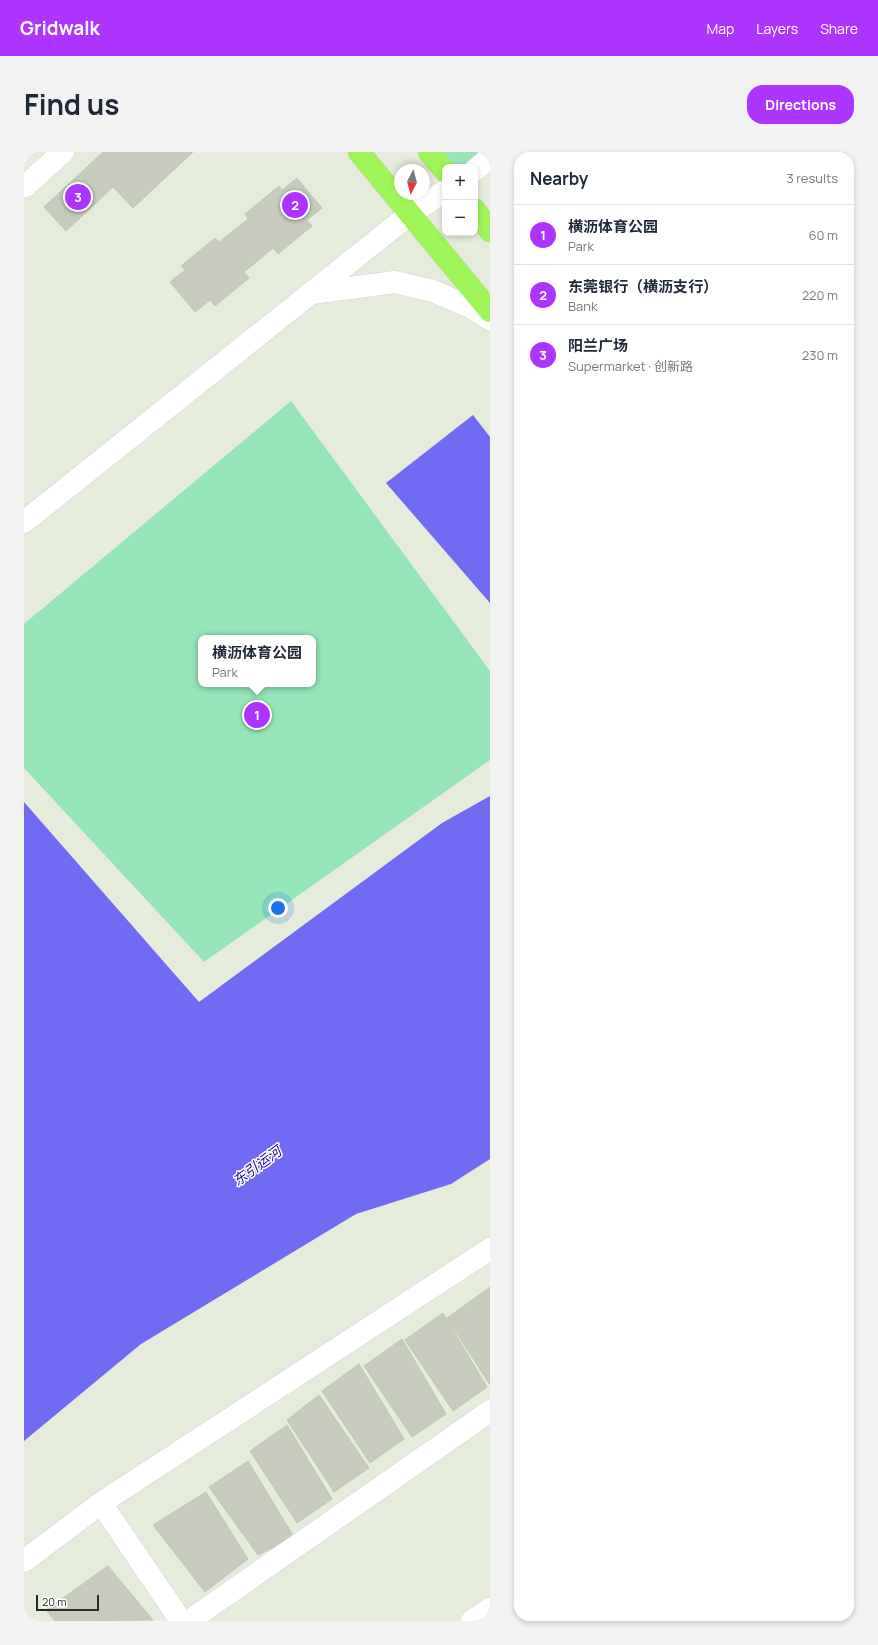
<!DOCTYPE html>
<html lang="en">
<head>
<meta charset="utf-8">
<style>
  body { margin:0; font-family:Manrope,"Noto Sans SC",sans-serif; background:#f2f2f3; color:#1f2937 }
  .controls { position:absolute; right:12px; top:12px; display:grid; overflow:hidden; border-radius:8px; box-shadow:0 2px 6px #0003 }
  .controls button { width:36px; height:36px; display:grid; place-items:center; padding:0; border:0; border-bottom:1px solid #e0e1e3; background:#fff; color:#1f2937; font:20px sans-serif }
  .compass { position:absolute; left:370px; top:12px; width:36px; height:36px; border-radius:50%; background:#fff; box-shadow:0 2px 6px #0003; rotate:186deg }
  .scale { position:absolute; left:12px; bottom:10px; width:63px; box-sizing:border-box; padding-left:4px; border:2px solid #2a2a2a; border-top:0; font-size:11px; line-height:14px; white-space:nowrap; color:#2a2a2a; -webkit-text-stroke:3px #fff; paint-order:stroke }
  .you { position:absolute; left:254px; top:756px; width:14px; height:14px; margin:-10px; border:3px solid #fff; border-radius:50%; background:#1a73e8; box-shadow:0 0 0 6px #1a73e833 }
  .badge { display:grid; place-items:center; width:26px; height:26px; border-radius:50%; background:#ae35ff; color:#fff; font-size:13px; font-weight:700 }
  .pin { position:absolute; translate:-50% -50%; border:2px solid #fff; box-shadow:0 1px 4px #0006 }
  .popup { position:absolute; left:174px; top:483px; width:118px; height:52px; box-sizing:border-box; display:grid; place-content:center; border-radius:8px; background:#fff; filter:drop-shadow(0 1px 3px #0005); font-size:13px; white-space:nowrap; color:#747a83 }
  .popup b { font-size:15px; color:#1f2937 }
  .popup::after { content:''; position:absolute; left:50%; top:100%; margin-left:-8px; border:8px solid transparent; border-top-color:#fff }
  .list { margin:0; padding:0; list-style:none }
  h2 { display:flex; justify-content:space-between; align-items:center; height:52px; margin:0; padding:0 16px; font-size:17px }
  h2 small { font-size:13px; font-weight:400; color:#747a83 }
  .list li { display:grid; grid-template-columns:26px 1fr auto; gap:12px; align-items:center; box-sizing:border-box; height:60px; padding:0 16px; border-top:1px solid #e0e1e3 }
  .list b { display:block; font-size:15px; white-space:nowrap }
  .list p { margin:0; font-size:13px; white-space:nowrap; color:#747a83 }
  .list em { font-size:13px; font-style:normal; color:#747a83 }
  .map { position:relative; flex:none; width:466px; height:1469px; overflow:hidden; border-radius:16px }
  header { display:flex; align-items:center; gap:24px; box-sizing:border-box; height:56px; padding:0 20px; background:#ae35ff; color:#fff }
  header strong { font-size:19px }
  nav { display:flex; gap:22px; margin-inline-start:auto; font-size:14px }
  .intro { display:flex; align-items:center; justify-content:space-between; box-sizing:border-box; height:96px; padding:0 24px }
  h1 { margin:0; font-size:28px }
  .button { padding:10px 18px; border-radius:16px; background:#ae35ff; color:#fff; font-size:14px; font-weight:700 }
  main { display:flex; gap:24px; padding:0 24px }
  aside { flex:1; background:#fff; border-radius:16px; box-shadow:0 2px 6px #0003 }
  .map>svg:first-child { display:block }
  .green { fill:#95e5b9; fill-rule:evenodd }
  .water { fill:#716af2 }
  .building { fill:#c6cbbe; stroke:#c0c8b5 }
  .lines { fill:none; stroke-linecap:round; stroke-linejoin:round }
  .minor-casing { stroke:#dbd0e3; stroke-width:23 }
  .major-casing { stroke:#d0d0d0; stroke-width:23 }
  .minor { stroke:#fff; stroke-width:22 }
  .major { stroke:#9ef557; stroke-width:22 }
  .labels { text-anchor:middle; stroke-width:3; stroke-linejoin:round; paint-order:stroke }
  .water-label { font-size:14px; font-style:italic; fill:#1c099e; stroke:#fff }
</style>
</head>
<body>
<header>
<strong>Gridwalk</strong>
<nav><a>Map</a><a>Layers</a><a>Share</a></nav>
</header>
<div class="intro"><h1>Find us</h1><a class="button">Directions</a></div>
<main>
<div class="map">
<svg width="466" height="1469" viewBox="0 0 466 1469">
  <rect width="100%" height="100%" fill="#e6ecdb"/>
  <g class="green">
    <polygon points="405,0 466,0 451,15 421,15"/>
    <path d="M267,249L466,519V608L180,810L0,616V472ZM177,486H289V532H177Z"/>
  </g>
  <g class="water">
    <polygon points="449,263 466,285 466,451 362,331"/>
    <polygon points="466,644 466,1007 427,1032 332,1062 117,1192 0,1289 0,650 175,850 418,671"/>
  </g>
  <g class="building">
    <polygon points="79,0 169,0 109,56 89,35 42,79 20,55"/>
    <polygon points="273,26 298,56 283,68 288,74 254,102 249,96 220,120 225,126 191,154 186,148 171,160 146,130 161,118 157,114 191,86 195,90 224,67 221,62 255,34 258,38"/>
    <polygon points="466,1135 466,1233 423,1166"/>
    <polygon points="419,1161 463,1235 429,1259 381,1188"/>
    <polygon points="378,1187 422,1262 388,1285 340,1214"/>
    <polygon points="335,1212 380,1287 346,1311 298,1239"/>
    <polygon points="295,1243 345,1316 310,1340 263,1268"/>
    <polygon points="263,1273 308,1347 273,1371 226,1299"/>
    <polygon points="224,1309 270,1385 234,1403 185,1335"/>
    <polygon points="182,1340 224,1407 181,1440 129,1373"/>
    <polygon points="84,1414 129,1468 31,1469 22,1458"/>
  </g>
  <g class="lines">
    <g class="minor-casing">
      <g id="minor">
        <polyline points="451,18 466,6"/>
        <polyline points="0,35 39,0"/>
        <polyline points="288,141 371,130 409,139 448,156 466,167"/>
        <polyline points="0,370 386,62 421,39"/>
        <polyline points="77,1351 157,1469"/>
        <polyline points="0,1409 77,1351 466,1097"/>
        <polyline points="165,1469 466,1259"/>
        <polyline points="448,1469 466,1457"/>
      </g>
    </g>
    <g class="major-casing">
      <g id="major">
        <polyline points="335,0 466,159"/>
        <polyline points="405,0 421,19"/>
        <polyline points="451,58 466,79"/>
      </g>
    </g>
    <use href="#minor" class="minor"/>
    <use href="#major" class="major"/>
  </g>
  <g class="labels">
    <g class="water-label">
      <text transform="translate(233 1014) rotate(-36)" y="5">东引运河</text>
    </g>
  </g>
</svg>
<div class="controls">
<button>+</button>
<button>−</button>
</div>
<svg class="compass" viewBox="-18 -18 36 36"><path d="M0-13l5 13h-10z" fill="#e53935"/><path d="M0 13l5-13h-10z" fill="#747a83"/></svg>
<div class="scale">20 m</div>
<div class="you"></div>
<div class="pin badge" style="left:233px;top:563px">1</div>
<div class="popup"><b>横沥体育公园</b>Park</div>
<div class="pin badge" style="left:271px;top:53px">2</div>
<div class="pin badge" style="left:54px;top:45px">3</div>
</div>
<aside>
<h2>Nearby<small>3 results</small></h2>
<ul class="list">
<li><span class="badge">1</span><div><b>横沥体育公园</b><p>Park</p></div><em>60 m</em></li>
<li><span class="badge">2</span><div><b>东莞银行（横沥支行）</b><p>Bank</p></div><em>220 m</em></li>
<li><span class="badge">3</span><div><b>阳兰广场</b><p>Supermarket · 创新路</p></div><em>230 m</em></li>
</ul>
</aside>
</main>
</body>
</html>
